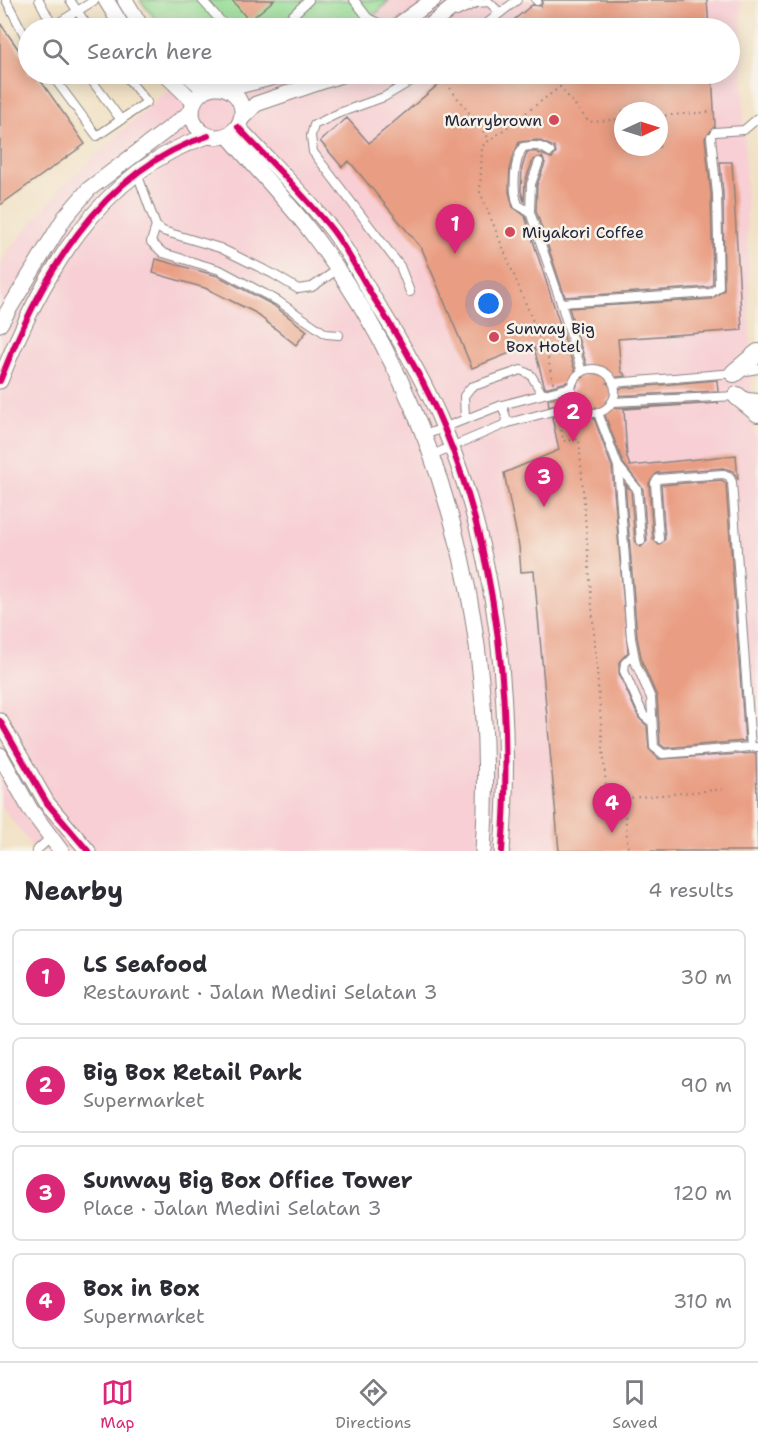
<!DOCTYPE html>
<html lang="en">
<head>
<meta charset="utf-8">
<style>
  body { margin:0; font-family:"Shantell Sans",sans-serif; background:#f2f2f3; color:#2b2b33 }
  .compass { position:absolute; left:614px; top:102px; width:54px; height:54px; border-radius:50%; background:#fff; box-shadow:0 3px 15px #0003; rotate:86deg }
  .you { position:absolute; left:489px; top:304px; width:21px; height:21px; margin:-15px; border:4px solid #fff; border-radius:50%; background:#1a73e8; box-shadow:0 0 0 9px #1a73e833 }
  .badge { display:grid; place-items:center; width:39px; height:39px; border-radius:50%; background:#db2777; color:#fff; font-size:20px; font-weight:700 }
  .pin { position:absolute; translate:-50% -50px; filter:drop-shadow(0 2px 3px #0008) }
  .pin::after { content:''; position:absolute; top:32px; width:21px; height:18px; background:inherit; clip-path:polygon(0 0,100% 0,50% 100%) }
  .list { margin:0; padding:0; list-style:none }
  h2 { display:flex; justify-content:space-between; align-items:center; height:78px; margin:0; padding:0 24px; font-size:26px }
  h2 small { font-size:20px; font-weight:400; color:#7c7c81 }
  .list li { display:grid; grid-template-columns:39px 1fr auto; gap:18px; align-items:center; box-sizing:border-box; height:96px; margin:0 12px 12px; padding:0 12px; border:2px solid #e1e1e2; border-radius:9px }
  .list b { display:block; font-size:22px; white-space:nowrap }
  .list p { margin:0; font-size:20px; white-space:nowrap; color:#7c7c81 }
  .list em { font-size:20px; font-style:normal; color:#7c7c81 }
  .icon { flex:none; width:33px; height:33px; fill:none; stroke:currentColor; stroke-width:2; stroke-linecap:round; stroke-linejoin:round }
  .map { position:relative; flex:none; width:758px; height:851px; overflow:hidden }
  .search { position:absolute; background:#fff; box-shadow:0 3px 15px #0003; left:18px; right:18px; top:18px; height:66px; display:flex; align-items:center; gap:15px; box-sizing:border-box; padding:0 21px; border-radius:33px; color:#7c7c81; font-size:22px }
  .sheet { height:510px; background:#fff }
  nav { display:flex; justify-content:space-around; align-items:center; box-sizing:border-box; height:84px; border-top:2px solid #e1e1e2; background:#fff; font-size:16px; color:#7c7c81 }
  nav a { display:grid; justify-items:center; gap:3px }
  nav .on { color:#db2777 }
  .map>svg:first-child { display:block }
  .built { fill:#f7cfd4; fill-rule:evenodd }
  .green { fill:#96dc96; stroke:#5c7f68; stroke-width:1.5 }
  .building { fill:#e99d82; fill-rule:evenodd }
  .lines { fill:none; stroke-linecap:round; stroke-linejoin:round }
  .service-casing { stroke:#8a8280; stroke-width:10 }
  .minor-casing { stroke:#8a8280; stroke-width:17 }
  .tertiary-casing { stroke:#8a8280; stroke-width:20 }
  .path { stroke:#8a8280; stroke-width:2; stroke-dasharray:1.5 4.5; stroke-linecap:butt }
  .service { stroke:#fff; stroke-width:8 }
  .minor { stroke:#fff; stroke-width:15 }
  .tertiary { stroke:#fff; stroke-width:18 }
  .cycleway-casing { stroke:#f7f3e8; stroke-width:10 }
  .cycleway { stroke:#d6006c; stroke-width:6 }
  .poi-dot { fill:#d1495b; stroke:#f7f3e8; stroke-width:2 }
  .labels { text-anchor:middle; stroke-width:5; stroke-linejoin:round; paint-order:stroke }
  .poi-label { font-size:16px; fill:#22223b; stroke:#f7f3e8; text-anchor:start }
</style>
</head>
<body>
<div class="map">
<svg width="758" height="851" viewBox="0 0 758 851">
  <rect width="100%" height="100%" fill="#f7f3e8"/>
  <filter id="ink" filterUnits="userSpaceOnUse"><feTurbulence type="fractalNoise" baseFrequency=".0167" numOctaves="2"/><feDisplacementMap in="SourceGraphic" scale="12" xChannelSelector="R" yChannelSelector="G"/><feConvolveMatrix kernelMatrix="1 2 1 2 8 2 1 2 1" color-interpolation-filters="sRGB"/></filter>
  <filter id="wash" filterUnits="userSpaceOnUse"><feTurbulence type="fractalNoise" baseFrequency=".008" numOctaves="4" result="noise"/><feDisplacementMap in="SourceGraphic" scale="24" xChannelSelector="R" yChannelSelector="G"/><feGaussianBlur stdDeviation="1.35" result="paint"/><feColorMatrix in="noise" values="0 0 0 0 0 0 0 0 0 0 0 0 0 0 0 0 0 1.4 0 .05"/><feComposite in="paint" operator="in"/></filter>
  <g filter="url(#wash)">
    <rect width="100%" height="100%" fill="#f1e1c4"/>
    <path class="built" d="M140,0H741L752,406L758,470V851H35L0,804V265L7,252L62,187L160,96L196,74H730V28H163ZM623,111H659V147H623Z"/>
    <polygon class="green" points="140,0 389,0 377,13 344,28 163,28"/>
    <g id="blocks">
      <g class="building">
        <polygon points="232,0 274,0 249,21"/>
        <polygon points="543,0 707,0 709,28 504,28 532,5 541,6"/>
        <polygon points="0,23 28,63 28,74 36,74 85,144 0,205"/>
        <path d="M451,74H712L715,126L705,138L711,194L713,284L709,287L565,297L536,211L537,185L545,163L542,157L533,160L525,182L524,202L521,191L522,168L527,152H536L552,158L556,153L554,147L538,140L519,142L510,166L509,192L513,207L525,216L576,374L583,378L588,370L569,308L711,299L724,290L723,194L720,162H732L742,330L618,339L621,371L626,376L610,378L607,383L614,389L717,380L718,391L612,396L606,402L612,408L719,403L624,409L627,458L630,466L736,455L738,480L733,471L723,468L657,473L649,483L653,539L659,545L665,539L661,485L722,480L726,484L745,741L665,748L660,744L657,697L642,662L637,637L625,484L631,491L635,542L641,547L647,541L643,489L623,463L603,410L596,407L592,413L612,467L628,652L619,662V673L639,718L647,726L649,749L659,759L756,753L758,851H559L534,571L521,572L519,546L504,473L559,450L552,417L577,411L581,404L574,399L549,406L548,399L573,393L577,385L570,381L545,388L533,344L472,368L422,249L349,161L342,167L320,141L347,118L369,143ZM623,111H659V147H623Z"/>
        <polygon points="156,259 218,276 273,305 307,331 296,345 254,312 205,288 153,273"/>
      </g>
    </g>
  </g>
  <g filter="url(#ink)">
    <use href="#blocks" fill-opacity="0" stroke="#8a8280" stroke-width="1.5"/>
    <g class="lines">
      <g class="service-casing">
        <g id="service">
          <polyline points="6,0 28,42"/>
          <polyline points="39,0 54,28"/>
          <polyline points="70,0 89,28"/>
          <polyline points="202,0 227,28"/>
          <polyline points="354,0 368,18 389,28"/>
          <polyline points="536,0 537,1"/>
          <polyline points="457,12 476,3 489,2 500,13"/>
          <polyline points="50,28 95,0"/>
          <polyline points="279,28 309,0"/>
          <polyline points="368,28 368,18"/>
          <polyline points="481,28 517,0"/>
          <polyline points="51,74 97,136 147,102 124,74"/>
          <polyline points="87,74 121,120"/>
          <polyline points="715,132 744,130 758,118"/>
          <polyline points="539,162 531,184 530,212 561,303"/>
          <polyline points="137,173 156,226 163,231 220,248 273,274 298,289 312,287 337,270"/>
          <path d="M530,212L518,205C512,189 514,161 523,147C534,145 541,145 550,152"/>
          <polyline points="156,226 151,242 163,253 220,270 278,301 326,334 339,335"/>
          <polyline points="410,292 400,266 313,152 311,136 314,125 339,113 384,97 423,74"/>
          <circle cx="593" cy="391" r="22"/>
          <polyline points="582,372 561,303 711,293 719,287 717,194 711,137"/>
          <polyline points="613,383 734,373 758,369"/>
          <polyline points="612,402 737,396 758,398"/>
          <polyline points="502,405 508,423"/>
          <polyline points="598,413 618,466 631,638 636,664 651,698 654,747 663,754 751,747 732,482 729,476 723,474 658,479 655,483 659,539"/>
          <polyline points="465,419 464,396 471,387 521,370 531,375 542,394"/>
          <polyline points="425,435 502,405 571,387"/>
          <polyline points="432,455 508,423 575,405"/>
          <polyline points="619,467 637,489 641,541"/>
          <polyline points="634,654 625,663 624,671 644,716 652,722"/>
          <polyline points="756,747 758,747"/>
          <polyline points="36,851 50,838"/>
        </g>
      </g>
      <g class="minor-casing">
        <g id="minor">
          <polyline points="106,0 123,28"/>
          <polyline points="125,0 142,28"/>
          <polyline points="394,28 433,0"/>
          <polyline points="427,28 462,0"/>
          <polyline points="165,74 194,102"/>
          <polyline points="187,74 205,90"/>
          <circle cx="217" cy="112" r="25"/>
          <polyline points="227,89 286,74"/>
          <polyline points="242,118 256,104 344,74"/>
          <path d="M238,127C269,161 304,194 333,231C348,251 360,275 373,297C400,339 425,382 444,428C499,560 513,710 502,851"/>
          <path d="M228,136C257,170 290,203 316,239C447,415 498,634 483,851"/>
          <polyline points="0,324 65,217 89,189 192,111"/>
          <path d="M0,381C39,281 99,170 208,136"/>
          <polyline points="0,721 47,803 88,851"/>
          <polyline points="0,755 30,809 61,851"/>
        </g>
      </g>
      <g class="tertiary-casing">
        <g id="tertiary">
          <polyline points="734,373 758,353"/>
          <polyline points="737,396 758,413"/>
        </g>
      </g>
      <g class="path">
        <polyline points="439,74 490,140"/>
        <polyline points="659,116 709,112"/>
        <polyline points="553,383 548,358 480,192 482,146 560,87 589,122 623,119"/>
        <polyline points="560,418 563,441 579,439 607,800 725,789"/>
        <polyline points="624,798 628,851"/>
      </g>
      <use href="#service" class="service"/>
      <use href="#minor" class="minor"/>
      <use href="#tertiary" class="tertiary"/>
      <g class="cycleway-casing">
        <g id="cycleway">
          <path d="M238,127C269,161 304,194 333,231C348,251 360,275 373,297C400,339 425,382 444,428C499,560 513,710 502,851"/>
          <path d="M0,381C39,281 99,170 208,136"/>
          <polyline points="0,721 47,803 88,851"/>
        </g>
      </g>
      <use href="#cycleway" class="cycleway"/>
    </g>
  </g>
  <g class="poi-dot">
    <circle cx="554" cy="120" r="6"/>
    <circle cx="510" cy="232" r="6"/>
    <circle cx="494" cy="337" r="6"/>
  </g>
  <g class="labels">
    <g class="poi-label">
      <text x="542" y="126" text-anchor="end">Marrybrown</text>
      <text x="522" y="238">Miyakori Coffee</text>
      <text x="506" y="334">Sunway Big<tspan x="506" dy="18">Box Hotel</tspan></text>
    </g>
  </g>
</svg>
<svg class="compass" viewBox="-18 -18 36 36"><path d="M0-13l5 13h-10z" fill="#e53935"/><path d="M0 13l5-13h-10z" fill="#7c7c81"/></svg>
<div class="you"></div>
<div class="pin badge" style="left:455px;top:254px">1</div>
<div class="pin badge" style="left:573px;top:442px">2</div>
<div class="pin badge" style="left:544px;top:507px">3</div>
<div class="pin badge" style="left:612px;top:833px">4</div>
<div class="search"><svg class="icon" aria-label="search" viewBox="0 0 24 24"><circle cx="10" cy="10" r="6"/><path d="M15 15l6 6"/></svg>Search here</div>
</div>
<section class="sheet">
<h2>Nearby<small>4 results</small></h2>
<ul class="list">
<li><span class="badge">1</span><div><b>LS Seafood</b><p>Restaurant · Jalan Medini Selatan 3</p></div><em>30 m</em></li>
<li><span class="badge">2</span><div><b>Big Box Retail Park</b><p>Supermarket</p></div><em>90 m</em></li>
<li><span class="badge">3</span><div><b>Sunway Big Box Office Tower</b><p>Place · Jalan Medini Selatan 3</p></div><em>120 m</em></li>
<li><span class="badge">4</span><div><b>Box in Box</b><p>Supermarket</p></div><em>310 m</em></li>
</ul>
</section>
<nav>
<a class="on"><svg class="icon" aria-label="map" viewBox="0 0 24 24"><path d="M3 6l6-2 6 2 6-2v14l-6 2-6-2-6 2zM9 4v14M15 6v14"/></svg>Map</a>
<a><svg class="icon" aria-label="directions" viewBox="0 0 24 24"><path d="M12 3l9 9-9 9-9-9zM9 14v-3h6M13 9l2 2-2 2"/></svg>Directions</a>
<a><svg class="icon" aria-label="saved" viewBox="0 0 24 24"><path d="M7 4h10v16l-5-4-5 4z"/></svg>Saved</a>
</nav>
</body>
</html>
